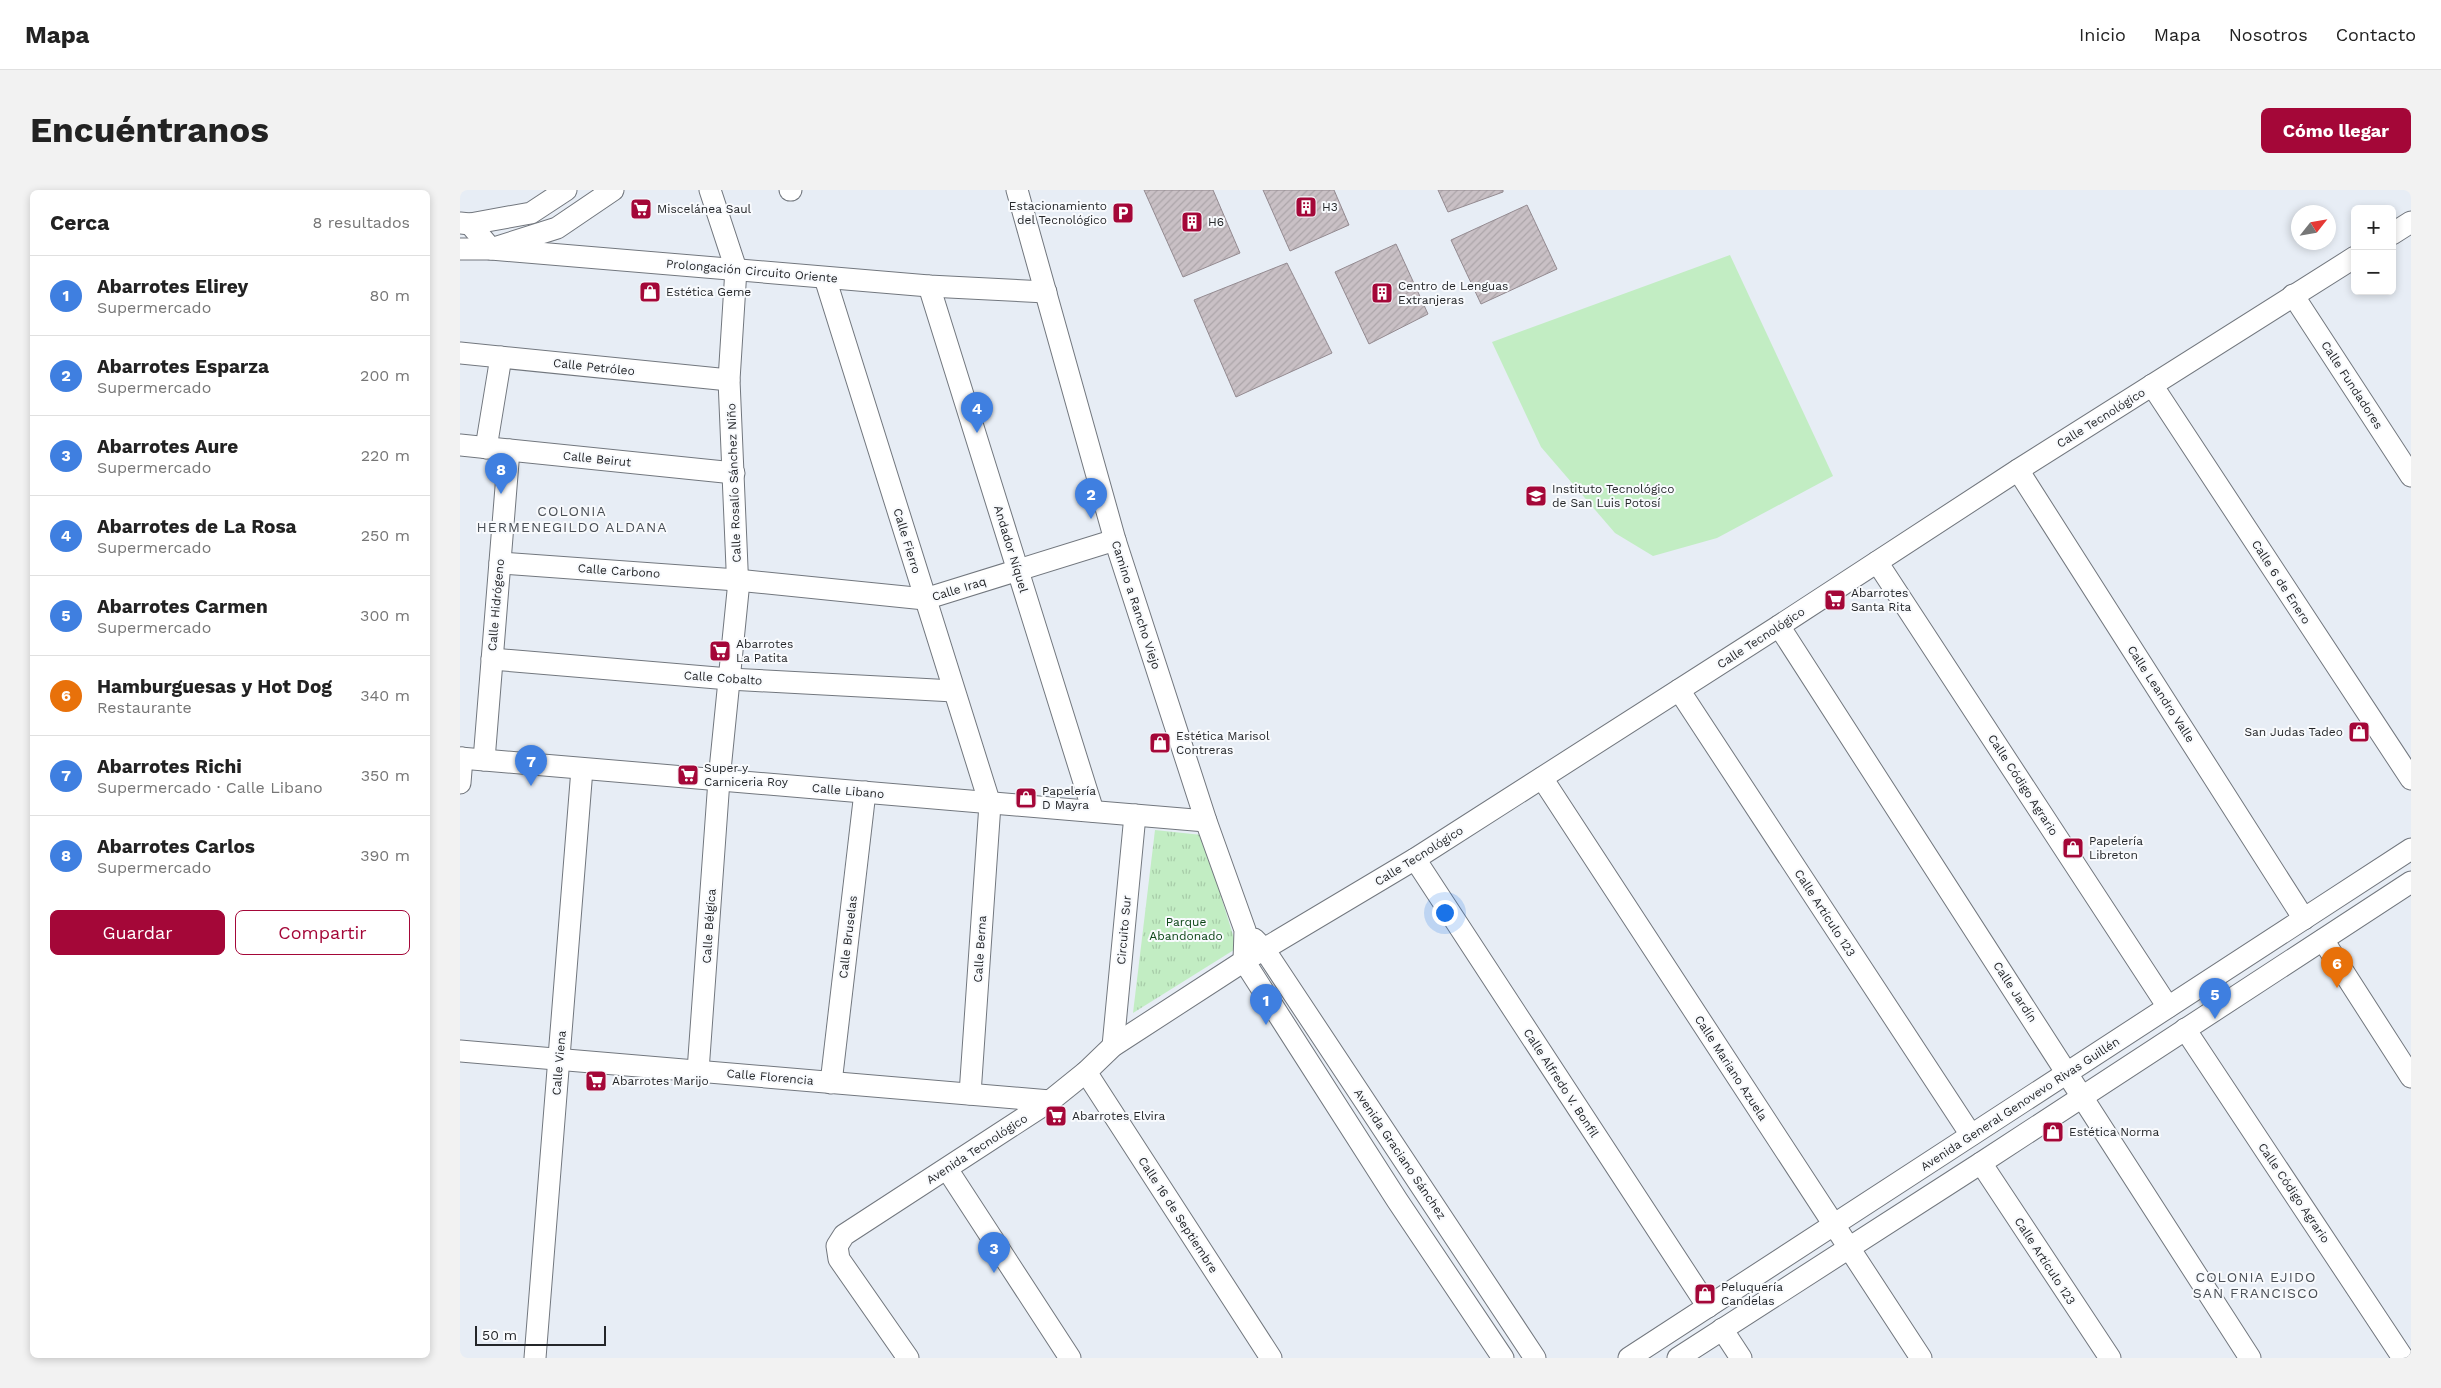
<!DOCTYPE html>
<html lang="es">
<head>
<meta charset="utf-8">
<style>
  body { margin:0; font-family:"Work Sans",sans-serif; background:#f2f2f2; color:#222 }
  .controls { position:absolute; right:15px; top:15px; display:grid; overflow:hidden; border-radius:8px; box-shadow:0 2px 8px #0003 }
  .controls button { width:45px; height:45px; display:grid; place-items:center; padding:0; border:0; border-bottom:1px solid #e0e0e0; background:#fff; color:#222; font:25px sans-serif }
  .compass { position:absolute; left:1831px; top:15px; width:45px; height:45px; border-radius:50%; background:#fff; box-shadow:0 2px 8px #0003; rotate:59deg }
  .scale { position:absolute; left:15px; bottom:12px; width:131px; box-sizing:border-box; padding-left:5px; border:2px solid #242629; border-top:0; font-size:14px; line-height:18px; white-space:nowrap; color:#242629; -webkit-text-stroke:4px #f8fafd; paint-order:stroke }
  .you { position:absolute; left:984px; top:722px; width:18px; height:18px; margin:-12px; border:4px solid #fff; border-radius:50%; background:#1a73e8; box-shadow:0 0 0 8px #1a73e833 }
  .badge { display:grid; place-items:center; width:32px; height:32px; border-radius:50%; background:#a40738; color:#fff; font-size:16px; font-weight:700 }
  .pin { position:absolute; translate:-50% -41px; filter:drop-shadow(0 1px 2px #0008) }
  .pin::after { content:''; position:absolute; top:26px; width:18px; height:15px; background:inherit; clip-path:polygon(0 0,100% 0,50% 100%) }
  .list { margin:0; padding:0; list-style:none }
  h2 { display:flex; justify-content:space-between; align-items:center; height:65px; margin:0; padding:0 20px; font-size:21px }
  h2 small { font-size:16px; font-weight:400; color:#767676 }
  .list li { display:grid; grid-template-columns:32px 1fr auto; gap:15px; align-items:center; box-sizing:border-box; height:80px; padding:0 20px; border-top:1px solid #e0e0e0 }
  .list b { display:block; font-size:19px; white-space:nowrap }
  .list p { margin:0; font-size:16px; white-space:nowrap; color:#767676 }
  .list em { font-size:16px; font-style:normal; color:#767676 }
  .actions { display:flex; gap:10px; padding:15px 20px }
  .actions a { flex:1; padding:11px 0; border:1px solid #a40738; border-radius:8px; text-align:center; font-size:18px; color:#a40738 }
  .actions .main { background:#a40738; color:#fff }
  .map { position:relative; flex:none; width:1951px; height:1168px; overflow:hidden; border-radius:8px }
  header { display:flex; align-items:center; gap:30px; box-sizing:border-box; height:70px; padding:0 25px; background:#fff; border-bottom:1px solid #e0e0e0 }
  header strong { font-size:24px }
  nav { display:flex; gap:28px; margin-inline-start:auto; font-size:18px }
  .intro { display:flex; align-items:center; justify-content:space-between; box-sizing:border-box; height:120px; padding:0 30px }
  h1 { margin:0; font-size:35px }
  .button { padding:12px 22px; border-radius:8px; background:#a40738; color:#fff; font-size:18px; font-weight:700 }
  main { display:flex; gap:30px; padding:0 30px }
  aside { flex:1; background:#fff; border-radius:8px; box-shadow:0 2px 8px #0003 }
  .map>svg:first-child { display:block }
  .grass { fill:url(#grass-tufts) }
  .garden { fill:#c2edc3 }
  .building { fill:url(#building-hatch); stroke:#938a90 }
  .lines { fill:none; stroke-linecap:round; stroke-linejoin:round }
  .minor-casing { stroke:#72777e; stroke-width:23 }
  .minor { stroke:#fff; stroke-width:21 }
  .labels { text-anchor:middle; stroke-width:4; stroke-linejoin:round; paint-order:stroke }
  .poi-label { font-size:12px; fill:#242629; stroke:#f8fafd; text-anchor:start }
  .street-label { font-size:12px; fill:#242629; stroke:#f8fafd }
  .park-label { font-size:12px; fill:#0b4515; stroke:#f8fafd }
  .neighbourhood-label { font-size:14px; letter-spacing:1px; fill:#4a4f55; stroke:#f8fafd }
</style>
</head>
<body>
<header>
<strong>Mapa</strong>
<nav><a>Inicio</a><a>Mapa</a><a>Nosotros</a><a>Contacto</a></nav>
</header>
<div class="intro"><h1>Encuéntranos</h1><a class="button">Cómo llegar</a></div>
<main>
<aside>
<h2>Cerca<small>8 resultados</small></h2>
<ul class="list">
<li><span class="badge" style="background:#3f7fe0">1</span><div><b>Abarrotes Elirey</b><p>Supermercado</p></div><em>80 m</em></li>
<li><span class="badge" style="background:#3f7fe0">2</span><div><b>Abarrotes Esparza</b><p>Supermercado</p></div><em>200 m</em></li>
<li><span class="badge" style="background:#3f7fe0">3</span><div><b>Abarrotes Aure</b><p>Supermercado</p></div><em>220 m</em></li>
<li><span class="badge" style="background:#3f7fe0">4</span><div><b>Abarrotes de La Rosa</b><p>Supermercado</p></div><em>250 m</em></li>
<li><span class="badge" style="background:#3f7fe0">5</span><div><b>Abarrotes Carmen</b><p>Supermercado</p></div><em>300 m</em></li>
<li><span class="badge" style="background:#e8710a">6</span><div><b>Hamburguesas y Hot Dog</b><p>Restaurante</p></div><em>340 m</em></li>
<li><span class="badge" style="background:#3f7fe0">7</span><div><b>Abarrotes Richi</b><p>Supermercado · Calle Libano</p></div><em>350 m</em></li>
<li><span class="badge" style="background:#3f7fe0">8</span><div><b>Abarrotes Carlos</b><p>Supermercado</p></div><em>390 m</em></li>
</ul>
<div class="actions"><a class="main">Guardar</a><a>Compartir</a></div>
</aside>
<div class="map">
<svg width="1951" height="1168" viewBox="0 0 1951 1168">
  <defs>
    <pattern id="grass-tufts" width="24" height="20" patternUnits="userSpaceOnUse" patternTransform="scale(1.25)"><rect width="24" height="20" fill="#c2edc3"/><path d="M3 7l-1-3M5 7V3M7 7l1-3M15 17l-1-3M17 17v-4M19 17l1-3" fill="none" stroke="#a7cba8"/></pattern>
    <pattern id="building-hatch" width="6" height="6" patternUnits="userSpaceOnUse" patternTransform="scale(1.25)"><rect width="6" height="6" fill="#c9c0c5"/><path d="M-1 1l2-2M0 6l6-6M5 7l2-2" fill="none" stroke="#aca5a9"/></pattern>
  </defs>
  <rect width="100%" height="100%" fill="#e7edf5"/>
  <polygon class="grass" points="695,640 742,645 777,758 673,823"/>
  <polygon class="garden" points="1270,65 1373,286 1257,348 1193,366 1155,343 1081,257 1032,152"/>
  <g class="building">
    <polygon points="684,0 753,0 780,63 723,87"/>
    <polygon points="803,0 874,0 889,35 830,61"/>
    <polygon points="978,0 1043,0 1043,2 988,22"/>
    <polygon points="1067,15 1097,79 1021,114 991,50"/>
    <polygon points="936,54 968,124 909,154 875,82"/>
    <polygon points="827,73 872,163 776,207 734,110"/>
  </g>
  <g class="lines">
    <g class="minor-casing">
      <g id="minor">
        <polyline points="330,0 331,0"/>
        <polyline points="557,0 655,350 746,631 785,740 784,771 937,1010 1043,1168"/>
        <polyline points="0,33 10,34 71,23 106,0"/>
        <polyline points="10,34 31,59 469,96 586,102"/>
        <polyline points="1932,44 1951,32"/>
        <polyline points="0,59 31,59 97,38 153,0"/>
        <polyline points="365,88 530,614 510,904"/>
        <polyline points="469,96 633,621"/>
        <polyline points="1833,105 1951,286"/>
        <polyline points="0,163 269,190"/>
        <polyline points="1692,195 1951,589"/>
        <polyline points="0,255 274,283"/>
        <polyline points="26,258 41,167"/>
        <polyline points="1558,280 1844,729"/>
        <polyline points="1417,372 1708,817"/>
        <polyline points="40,373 277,390 465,409 655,350"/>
        <polyline points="1319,436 1790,1168"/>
        <polyline points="32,469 269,489 494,501"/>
        <polyline points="1219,500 1511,945"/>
        <polyline points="0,568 746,631"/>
        <polyline points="24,570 49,260"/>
        <polyline points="1082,588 1461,1168"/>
        <polyline points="0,593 2,568"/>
        <polyline points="955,669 1248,1117"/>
        <polyline points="794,749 804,759 1075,1168"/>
        <polyline points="1863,750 1951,887"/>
        <polyline points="1725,839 1943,1168"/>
        <polyline points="653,856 675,625"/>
        <polyline points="0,861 590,911"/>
        <polyline points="238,881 259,590 278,401 269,190 276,79 250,0"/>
        <polyline points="626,882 811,1168"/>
        <polyline points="371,893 405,602"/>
        <polyline points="1521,973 1650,1168"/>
        <polyline points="487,979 610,1168"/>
        <polyline points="1262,1139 1281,1168"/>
        <polyline points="75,1168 122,579"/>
        <polyline points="448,1168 379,1069 377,1056 384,1045 590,911 626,882 653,856 784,771 955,669 1319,436 1558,280 1895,67"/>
        <polyline points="1169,1168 1951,659"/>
        <polyline points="1218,1168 1521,973 1951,692"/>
      </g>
    </g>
    <use href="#minor" class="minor"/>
  </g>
  <defs>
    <g id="building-square" transform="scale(1.125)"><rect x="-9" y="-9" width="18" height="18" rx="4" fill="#a40738" stroke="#f8fafd"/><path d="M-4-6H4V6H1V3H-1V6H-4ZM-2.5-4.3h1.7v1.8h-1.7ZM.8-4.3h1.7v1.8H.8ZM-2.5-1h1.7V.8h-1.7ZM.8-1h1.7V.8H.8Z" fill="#fff"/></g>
    <g id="supermarket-square" transform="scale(1.125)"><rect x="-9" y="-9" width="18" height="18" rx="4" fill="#a40738" stroke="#f8fafd"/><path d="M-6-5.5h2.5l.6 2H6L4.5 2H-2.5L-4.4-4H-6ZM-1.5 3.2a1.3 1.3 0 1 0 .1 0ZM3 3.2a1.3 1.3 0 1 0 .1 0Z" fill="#fff"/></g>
    <g id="parking-square" transform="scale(1.125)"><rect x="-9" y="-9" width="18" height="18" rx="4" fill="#a40738" stroke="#f8fafd"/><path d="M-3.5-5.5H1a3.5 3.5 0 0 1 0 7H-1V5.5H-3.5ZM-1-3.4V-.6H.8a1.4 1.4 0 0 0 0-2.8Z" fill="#fff"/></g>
    <g id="shop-square" transform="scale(1.125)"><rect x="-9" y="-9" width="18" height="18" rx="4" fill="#a40738" stroke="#f8fafd"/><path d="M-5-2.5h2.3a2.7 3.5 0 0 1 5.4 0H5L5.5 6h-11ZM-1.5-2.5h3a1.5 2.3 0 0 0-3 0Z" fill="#fff"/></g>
    <g id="university-square" transform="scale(1.125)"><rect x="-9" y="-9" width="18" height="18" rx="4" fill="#a40738" stroke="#f8fafd"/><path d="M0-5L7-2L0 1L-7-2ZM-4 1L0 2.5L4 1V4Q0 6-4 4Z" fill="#fff"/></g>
  </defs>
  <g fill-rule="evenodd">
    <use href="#building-square" x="846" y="17"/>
    <use href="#supermarket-square" x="181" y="19"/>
    <use href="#parking-square" x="663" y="23"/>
    <use href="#building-square" x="732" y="32"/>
    <use href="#shop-square" x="190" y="102"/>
    <use href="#building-square" x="922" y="103"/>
    <use href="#university-square" x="1076" y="306"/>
    <use href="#supermarket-square" x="1375" y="410"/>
    <use href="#supermarket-square" x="260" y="461"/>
    <use href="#shop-square" x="1899" y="542"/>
    <use href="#shop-square" x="700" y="553"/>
    <use href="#supermarket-square" x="228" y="585"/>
    <use href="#shop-square" x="566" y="608"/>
    <use href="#shop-square" x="1613" y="658"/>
    <use href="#supermarket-square" x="136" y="891"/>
    <use href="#supermarket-square" x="596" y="926"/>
    <use href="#shop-square" x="1593" y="942"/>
    <use href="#shop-square" x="1245" y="1104"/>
  </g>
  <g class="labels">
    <g class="poi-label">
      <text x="647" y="20" text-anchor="end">Estacionamiento<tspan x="647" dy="14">del Tecnológico</tspan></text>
      <text x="862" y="21">H3</text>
      <text x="197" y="23">Miscelánea Saul</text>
      <text x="748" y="36">H6</text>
      <text x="938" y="100">Centro de Lenguas<tspan x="938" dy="14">Extranjeras</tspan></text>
      <text x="206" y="106">Estética Geme</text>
      <text x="1092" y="303">Instituto Tecnológico<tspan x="1092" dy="14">de San Luis Potosí</tspan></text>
      <text x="1391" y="407">Abarrotes<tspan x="1391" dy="14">Santa Rita</tspan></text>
      <text x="276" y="458">Abarrotes<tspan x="276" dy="14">La Patita</tspan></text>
      <text x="1883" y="546" text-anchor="end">San Judas Tadeo</text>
      <text x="716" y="550">Estética Marisol<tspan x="716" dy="14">Contreras</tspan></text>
      <text x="244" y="582">Super y<tspan x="244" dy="14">Carniceria Roy</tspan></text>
      <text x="582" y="605">Papelería<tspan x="582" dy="14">D Mayra</tspan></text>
      <text x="1629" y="655">Papelería<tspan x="1629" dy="14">Libreton</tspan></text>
      <text x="152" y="895">Abarrotes Marijo</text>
      <text x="612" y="930">Abarrotes Elvira</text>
      <text x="1609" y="946">Estética Norma</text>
      <text x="1261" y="1101">Peluquería<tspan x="1261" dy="14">Candelas</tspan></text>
    </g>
    <g class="street-label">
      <text transform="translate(292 81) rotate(5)" y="4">Prolongación Circuito Oriente</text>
      <text transform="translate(134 177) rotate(6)" y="4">Calle Petróleo</text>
      <text transform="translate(1892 195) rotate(57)" y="4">Calle Fundadores</text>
      <text transform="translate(1641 228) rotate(-32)" y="4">Calle Tecnológico</text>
      <text transform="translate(137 269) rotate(6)" y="4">Calle Beirut</text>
      <text transform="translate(274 293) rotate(-92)" y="4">Calle Rosalío Sánchez Niño</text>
      <text transform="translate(447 351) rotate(73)" y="4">Calle Fierro</text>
      <text transform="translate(551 359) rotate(73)" y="4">Andador Níquel</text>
      <text transform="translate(159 381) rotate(4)" y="4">Calle Carbono</text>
      <text transform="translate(1821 392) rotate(57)" y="4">Calle 6 de Enero</text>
      <text transform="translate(499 399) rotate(-17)" y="4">Calle Iraq</text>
      <text transform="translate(36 415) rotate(-85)" y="4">Calle Hidrógeno</text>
      <text transform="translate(676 415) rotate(72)" y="4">Camino a Rancho Viejo</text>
      <text transform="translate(1301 448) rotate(-33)" y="4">Calle Tecnológico</text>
      <text transform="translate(263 488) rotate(4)" y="4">Calle Cobalto</text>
      <text transform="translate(1701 504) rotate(57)" y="4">Calle Leandro Valle</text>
      <text transform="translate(1563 595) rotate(57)" y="4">Calle Código Agrario</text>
      <text transform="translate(388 601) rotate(5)" y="4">Calle Libano</text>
      <text transform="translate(959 666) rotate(-32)" y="4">Calle Tecnológico</text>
      <text transform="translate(1365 723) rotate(57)" y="4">Calle Artículo 123</text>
      <text transform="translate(249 736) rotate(-86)" y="4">Calle Bélgica</text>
      <text transform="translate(664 740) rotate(-85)" y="4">Circuito Sur</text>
      <text transform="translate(388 747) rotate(-83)" y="4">Calle Bruselas</text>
      <text transform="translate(520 759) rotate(-86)" y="4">Calle Berna</text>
      <text transform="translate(1555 802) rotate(57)" y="4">Calle Jardín</text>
      <text transform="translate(99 873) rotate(-85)" y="4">Calle Viena</text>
      <text transform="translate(1271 878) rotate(57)" y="4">Calle Mariano Azuela</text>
      <text transform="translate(310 887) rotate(5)" y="4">Calle Florencia</text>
      <text transform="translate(1101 893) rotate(57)" y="4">Calle Alfredo V. Bonfil</text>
      <text transform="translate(1560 914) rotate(-33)" y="4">Avenida General Genovevo Rivas Guillén</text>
      <text transform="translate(517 959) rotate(-33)" y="4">Avenida Tecnológico</text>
      <text transform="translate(940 964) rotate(56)" y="4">Avenida Graciano Sánchez</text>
      <text transform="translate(1834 1003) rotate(56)" y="4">Calle Código Agrario</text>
      <text transform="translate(718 1025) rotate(57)" y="4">Calle 16 de Septiembre</text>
      <text transform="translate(1585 1071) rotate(57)" y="4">Calle Artículo 123</text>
    </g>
    <g class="park-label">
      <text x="726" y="736">Parque<tspan x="726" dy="14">Abandonado</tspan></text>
    </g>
    <g class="neighbourhood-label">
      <text x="112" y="326">COLONIA<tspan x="112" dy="16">HERMENEGILDO ALDANA</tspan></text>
      <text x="1796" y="1092">COLONIA EJIDO<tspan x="1796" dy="16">SAN FRANCISCO</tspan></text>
    </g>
  </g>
</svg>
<div class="controls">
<button>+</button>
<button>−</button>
</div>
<svg class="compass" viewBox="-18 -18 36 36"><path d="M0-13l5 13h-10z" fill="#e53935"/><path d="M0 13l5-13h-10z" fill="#767676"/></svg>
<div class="scale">50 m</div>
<div class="you"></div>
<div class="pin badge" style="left:806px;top:835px;background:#3f7fe0">1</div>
<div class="pin badge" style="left:631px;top:329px;background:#3f7fe0">2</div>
<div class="pin badge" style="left:534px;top:1083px;background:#3f7fe0">3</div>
<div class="pin badge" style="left:517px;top:243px;background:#3f7fe0">4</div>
<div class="pin badge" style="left:1755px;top:829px;background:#3f7fe0">5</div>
<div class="pin badge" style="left:1877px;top:798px;background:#e8710a">6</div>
<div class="pin badge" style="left:71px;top:596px;background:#3f7fe0">7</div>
<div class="pin badge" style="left:41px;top:304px;background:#3f7fe0">8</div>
</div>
</main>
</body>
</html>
